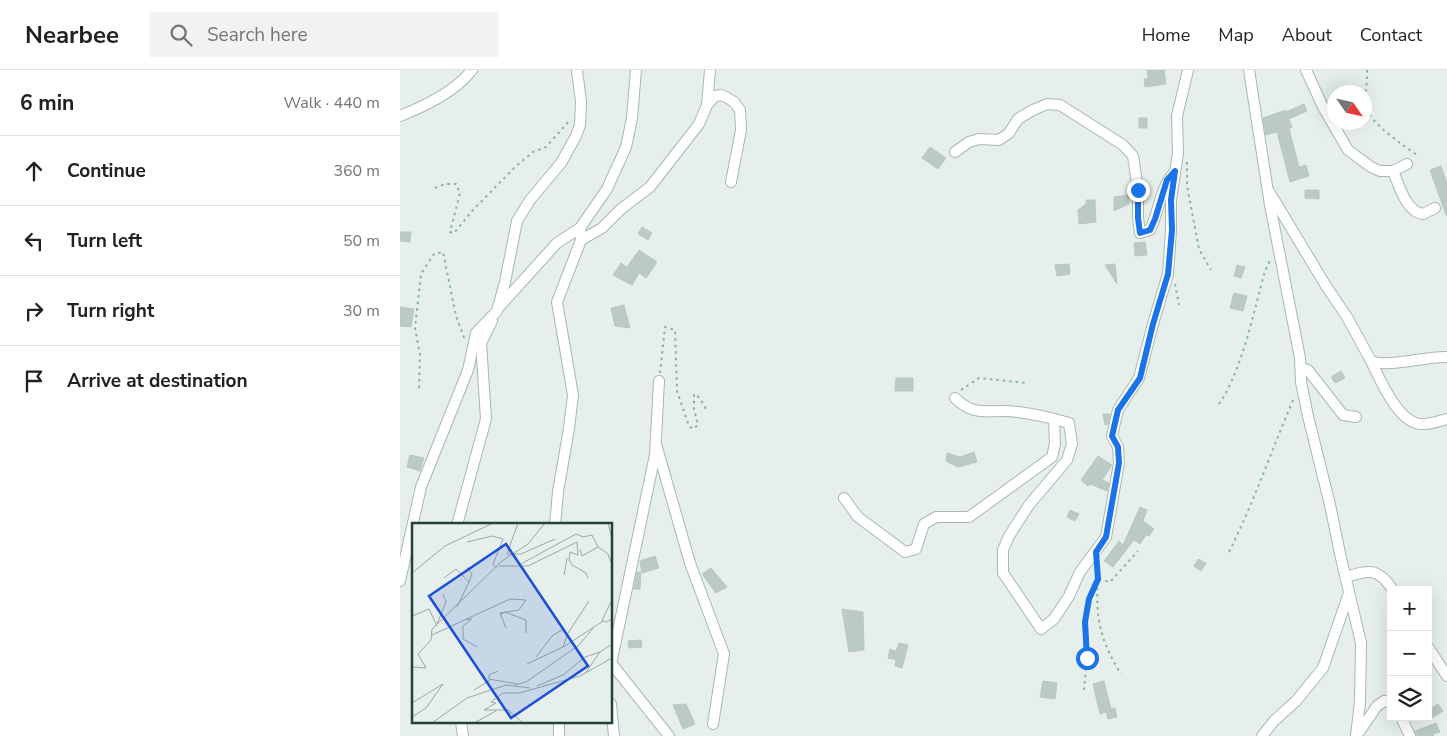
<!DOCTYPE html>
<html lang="en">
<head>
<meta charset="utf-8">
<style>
  body { margin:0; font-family:"Nunito Sans",sans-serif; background:#f2f2f2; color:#202124 }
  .controls { position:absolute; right:15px; bottom:15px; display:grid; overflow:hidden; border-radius:0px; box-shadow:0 5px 20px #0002 }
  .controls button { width:45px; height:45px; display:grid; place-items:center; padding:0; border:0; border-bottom:1px solid #e0e0e0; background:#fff; color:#202124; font:25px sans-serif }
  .compass { position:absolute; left:927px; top:15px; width:45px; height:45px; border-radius:50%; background:#fff; box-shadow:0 5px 20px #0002; rotate:124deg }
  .stop { position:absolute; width:15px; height:15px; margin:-11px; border:4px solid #1a73e8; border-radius:50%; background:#fff }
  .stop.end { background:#1a73e8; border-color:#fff; box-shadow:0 1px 5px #0008 }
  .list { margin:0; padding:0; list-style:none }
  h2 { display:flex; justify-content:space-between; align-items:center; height:65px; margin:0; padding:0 20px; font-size:21px }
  h2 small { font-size:16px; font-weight:400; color:#757577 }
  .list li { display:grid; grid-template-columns:32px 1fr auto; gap:15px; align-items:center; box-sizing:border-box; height:70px; padding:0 20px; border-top:1px solid #e0e0e0 }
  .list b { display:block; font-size:19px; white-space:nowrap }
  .list em { font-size:16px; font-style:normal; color:#757577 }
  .icon { flex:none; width:28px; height:28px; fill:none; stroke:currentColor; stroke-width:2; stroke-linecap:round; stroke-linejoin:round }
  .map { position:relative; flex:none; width:1047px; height:666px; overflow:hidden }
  header { display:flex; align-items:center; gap:30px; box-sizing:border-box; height:70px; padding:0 25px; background:#fff; border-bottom:1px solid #e0e0e0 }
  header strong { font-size:24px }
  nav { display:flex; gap:28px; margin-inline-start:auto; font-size:18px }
  .search { width:350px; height:45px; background:#f2f2f2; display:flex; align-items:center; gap:12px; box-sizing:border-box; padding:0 18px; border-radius:0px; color:#757577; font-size:19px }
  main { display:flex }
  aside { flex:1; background:#fff }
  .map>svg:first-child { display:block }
  .building { fill:#bbcac4; stroke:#b8c9c2 }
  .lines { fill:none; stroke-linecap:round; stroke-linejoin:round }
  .minor-casing { stroke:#a8b8b2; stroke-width:12 }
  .path { stroke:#86b3a5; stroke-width:2; stroke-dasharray:2.5 4; stroke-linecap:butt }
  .minor { stroke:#fff; stroke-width:10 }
  .route { stroke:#1a73e8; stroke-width:6 }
  .inset-road { fill:none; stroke:#98aaa4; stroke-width:1 }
  .view { fill:#1d4ed8; fill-opacity:0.15; stroke:#1d4ed8; stroke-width:2.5 }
  .inset-edge { fill:none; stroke:#24423a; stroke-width:2.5 }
</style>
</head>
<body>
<header>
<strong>Nearbee</strong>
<div class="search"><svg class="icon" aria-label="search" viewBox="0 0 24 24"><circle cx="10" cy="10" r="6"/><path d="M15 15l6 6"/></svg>Search here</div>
<nav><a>Home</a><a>Map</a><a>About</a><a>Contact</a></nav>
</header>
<main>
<aside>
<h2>6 min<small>Walk · 440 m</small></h2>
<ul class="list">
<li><svg class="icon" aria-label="ahead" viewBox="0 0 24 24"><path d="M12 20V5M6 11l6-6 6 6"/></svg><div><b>Continue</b></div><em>360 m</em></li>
<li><svg class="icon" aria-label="left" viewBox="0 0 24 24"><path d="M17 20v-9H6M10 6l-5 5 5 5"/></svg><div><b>Turn left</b></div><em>50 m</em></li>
<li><svg class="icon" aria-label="right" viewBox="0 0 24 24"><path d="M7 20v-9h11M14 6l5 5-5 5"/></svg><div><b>Turn right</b></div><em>30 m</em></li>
<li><svg class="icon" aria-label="arrive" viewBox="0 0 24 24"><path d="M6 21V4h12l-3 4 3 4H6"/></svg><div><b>Arrive at destination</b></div></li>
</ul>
</aside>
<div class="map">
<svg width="1047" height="666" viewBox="0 0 1047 666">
  <rect width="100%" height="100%" fill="#e6efeb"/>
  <g class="building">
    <polygon points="747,0 764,0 766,14 745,17 744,9 748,9"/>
    <polygon points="904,34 907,41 889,49 892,57 889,59 899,97 906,95 909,106 890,112 877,62 866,65 863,48 886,40 886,42"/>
    <rect x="739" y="48" width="8" height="10"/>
    <polygon points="530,77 546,88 538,99 522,88"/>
    <polygon points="1041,96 1047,113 1047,145 1046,145 1030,100"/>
    <polygon points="905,120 919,120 919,129 905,128"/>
    <polygon points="728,125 729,134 714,141 714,127"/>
    <polygon points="686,130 695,130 696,152 679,154 678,140 686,134"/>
    <polygon points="242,157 252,163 248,170 238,164"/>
    <polygon points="0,162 11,162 10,172 0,171"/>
    <polygon points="745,172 747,185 735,186 734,173"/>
    <polygon points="239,180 257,192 246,208 239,203 232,215 213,205 221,193 227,197"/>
    <polygon points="669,194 670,204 657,206 655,195"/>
    <polygon points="715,194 717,214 705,195"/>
    <polygon points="837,195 845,197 841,208 834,206"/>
    <polygon points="834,223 847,226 843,241 830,238"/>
    <polygon points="224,235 230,258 215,256 211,238"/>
    <polygon points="0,237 14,239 11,257 0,256"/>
    <polygon points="941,301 945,308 935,313 931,307"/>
    <polygon points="496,308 513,308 513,321 495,321"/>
    <polygon points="703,344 710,344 708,354 705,355"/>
    <polygon points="574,382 577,392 558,397 546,391 547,383 560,387"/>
    <polygon points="10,385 24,388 20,401 7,397"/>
    <polygon points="698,386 712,395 702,410 709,413 707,421 690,414 688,416 681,410"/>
    <polygon points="740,437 747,440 743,451 754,459 749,466 746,465 740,474 734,470 713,497 704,491 719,471 723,475"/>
    <polygon points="670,440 679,444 675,451 667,447"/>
    <polygon points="255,486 259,498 242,503 240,491"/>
    <polygon points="798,489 806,493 801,501 794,496"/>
    <polygon points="311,498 327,517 316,523 302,504"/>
    <polygon points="237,502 241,502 240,519 234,519"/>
    <polygon points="442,539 463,542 464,580 449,582"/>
    <polygon points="241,570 242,577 229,578 228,571"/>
    <polygon points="499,573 508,575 502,598 495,596 496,590 488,588 490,579 496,581"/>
    <polygon points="643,611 657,613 655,629 640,627"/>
    <polygon points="704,611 711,639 715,638 717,647 708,649 706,642 700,644 693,614"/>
    <polygon points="286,634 295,654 283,659 273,635"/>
    <polygon points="1038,634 1043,641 1028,650 1028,640"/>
    <polygon points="1036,653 1040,662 1033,664 1034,666 1017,666 1015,661"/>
  </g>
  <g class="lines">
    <g class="minor-casing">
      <g id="minor">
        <polyline points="849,0 870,135 900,288 901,312 908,346 930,435 941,488 961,573 960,632 956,666"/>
        <polyline points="906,0 923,37 948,80 971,97 980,101 993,101 1007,94"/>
        <polyline points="307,35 310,0"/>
        <path d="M0,46C25,36 55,22 72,0"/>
        <path d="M555,82L569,72L579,69L599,70L609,63L618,49L633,40L647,34L660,35L723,75L733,86L738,120V148L740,163L750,160C759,142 760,119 773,104"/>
        <path d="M993,101C999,115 1006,142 1023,144L1035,138"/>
        <path d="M870,123L926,216L947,247L971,291C987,298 1026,286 1047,287"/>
        <polyline points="181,170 202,158 221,139 250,117 299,54 307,35 315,26 321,25 326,27 334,32 340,40 341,60 331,112"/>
        <polyline points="100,236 157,173 180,158 207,119 226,77 232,48 236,0"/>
        <path d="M971,291C980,309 997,351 1020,354C1029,355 1039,351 1047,349"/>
        <polyline points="901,298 908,300 943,345 956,347"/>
        <path d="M555,328C576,349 592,338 618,342C635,344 652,348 669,353L672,374L667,390L629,435L609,466L603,480V503L641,559L654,549L669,526L680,502L706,467L719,393L718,377L712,366L718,340L739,308L753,254L768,204L771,160V130L778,83L777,46L788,0"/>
        <polyline points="256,374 290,493 324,584 313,654"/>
        <polyline points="444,428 458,447 505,482 516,479 524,454 536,447 569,447 652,387 655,374 654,349"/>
        <polyline points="57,455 86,349 81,273 92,251"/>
        <polyline points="155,455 158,422 169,358 173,325 157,232 181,170 180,158"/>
        <path d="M946,507C969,500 978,497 993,520"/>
        <polyline points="0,511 21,417 68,300 76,263 97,241 105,212 117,151 130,130 161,93 176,66 180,55 181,32 177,0"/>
        <polyline points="1028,577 1047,606"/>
        <polyline points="211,593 269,666"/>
        <polyline points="211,594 255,385 259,311"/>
        <polyline points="211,634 214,666"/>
        <polyline points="1001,647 1010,666"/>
        <polyline points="61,652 63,666"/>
        <polyline points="957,665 977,636 984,631 991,632"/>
        <polyline points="159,666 159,652"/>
        <polyline points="862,666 874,651 896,631 923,598 949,523"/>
      </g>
    </g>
    <g class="path">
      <path d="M967,0C968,12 964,24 966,36C969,53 1003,75 1017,85"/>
      <polyline points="787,92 787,116 799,179 811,200"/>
      <polyline points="35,118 45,114 56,114 60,123 50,162 54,163 73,140 115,97 133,82 146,77 170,50"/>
      <polyline points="775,214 779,235"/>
      <polyline points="260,303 265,257 275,260 277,321 289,356 293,359 298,355 294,339 294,324 300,328 306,339"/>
      <polyline points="19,318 20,285 15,258 21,204 34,184 43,182 56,246 65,270"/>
      <polyline points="561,320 579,308 627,313"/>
      <path d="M819,334C842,301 854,240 865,201L871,188"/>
      <path d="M829,482C854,432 872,379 894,328"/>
      <polyline points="697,497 698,509 710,512 738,481"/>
      <path d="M698,511C695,549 701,572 721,604"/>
      <polyline points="684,620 687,588 685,552 689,529 698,509"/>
    </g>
    <use href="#minor" class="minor"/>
  </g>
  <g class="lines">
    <polyline class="route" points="687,588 685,552 689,529 698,509 696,482 706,467 719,393 718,377 712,366 718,340 740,308 753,254 768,204 772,160 771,130 775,101 767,110 755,149 750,160 740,163 738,148 738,120"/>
  </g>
  <g transform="translate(12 453)">
    <rect width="200" height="200" fill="#e6efeb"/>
    <path class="inset-road" d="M106,0L95,31H109L143,16M196,0L200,15M55,19L80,13L91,16L81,41L84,45M168,26L170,33L186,24L196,31L199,39M107,42L164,11L171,14L180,12L186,24M87,43H116L165,19L166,32L158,29L157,37L160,42L174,50L176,55M55,44L60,51L57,59M0,50L33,23L81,0M152,52L155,35M32,55L44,46L57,59L45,84M200,77L190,97L194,99L200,96M88,92L93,89L114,97V110M0,93L17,86L25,103M54,97L60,96L51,103V116L65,124M25,101L34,79L31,71M20,112L98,76L114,77L107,87L88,90L94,105M151,124L156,110L177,78M124,134L141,112L150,107M115,141L153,123L191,98M0,144L14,145L6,131L19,117L20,106L90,38L116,21L133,0M86,148L77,152V156L105,161M174,149L188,129L200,121M103,162L114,159L167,122L182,104M125,163L151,152L173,134L188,129M62,167L78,157M0,180L31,161L14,185L0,194M20,200L55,175L94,162L118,165M62,200L84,188M111,200L96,187H72L84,180L79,179L91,170H107L168,153L200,135"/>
    <path class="view" d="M94,21L176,143L99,195L17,73Z"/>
    <rect width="200" height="200" class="inset-edge"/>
  </g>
</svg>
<div class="controls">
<button>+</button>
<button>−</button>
<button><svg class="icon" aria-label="layers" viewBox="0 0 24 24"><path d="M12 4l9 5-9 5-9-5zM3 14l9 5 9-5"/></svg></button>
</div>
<svg class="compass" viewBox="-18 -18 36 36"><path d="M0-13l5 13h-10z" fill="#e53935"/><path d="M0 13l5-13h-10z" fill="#757577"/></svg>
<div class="stop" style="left:687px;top:588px"></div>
<div class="stop end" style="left:738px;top:120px"></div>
</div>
</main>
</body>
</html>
